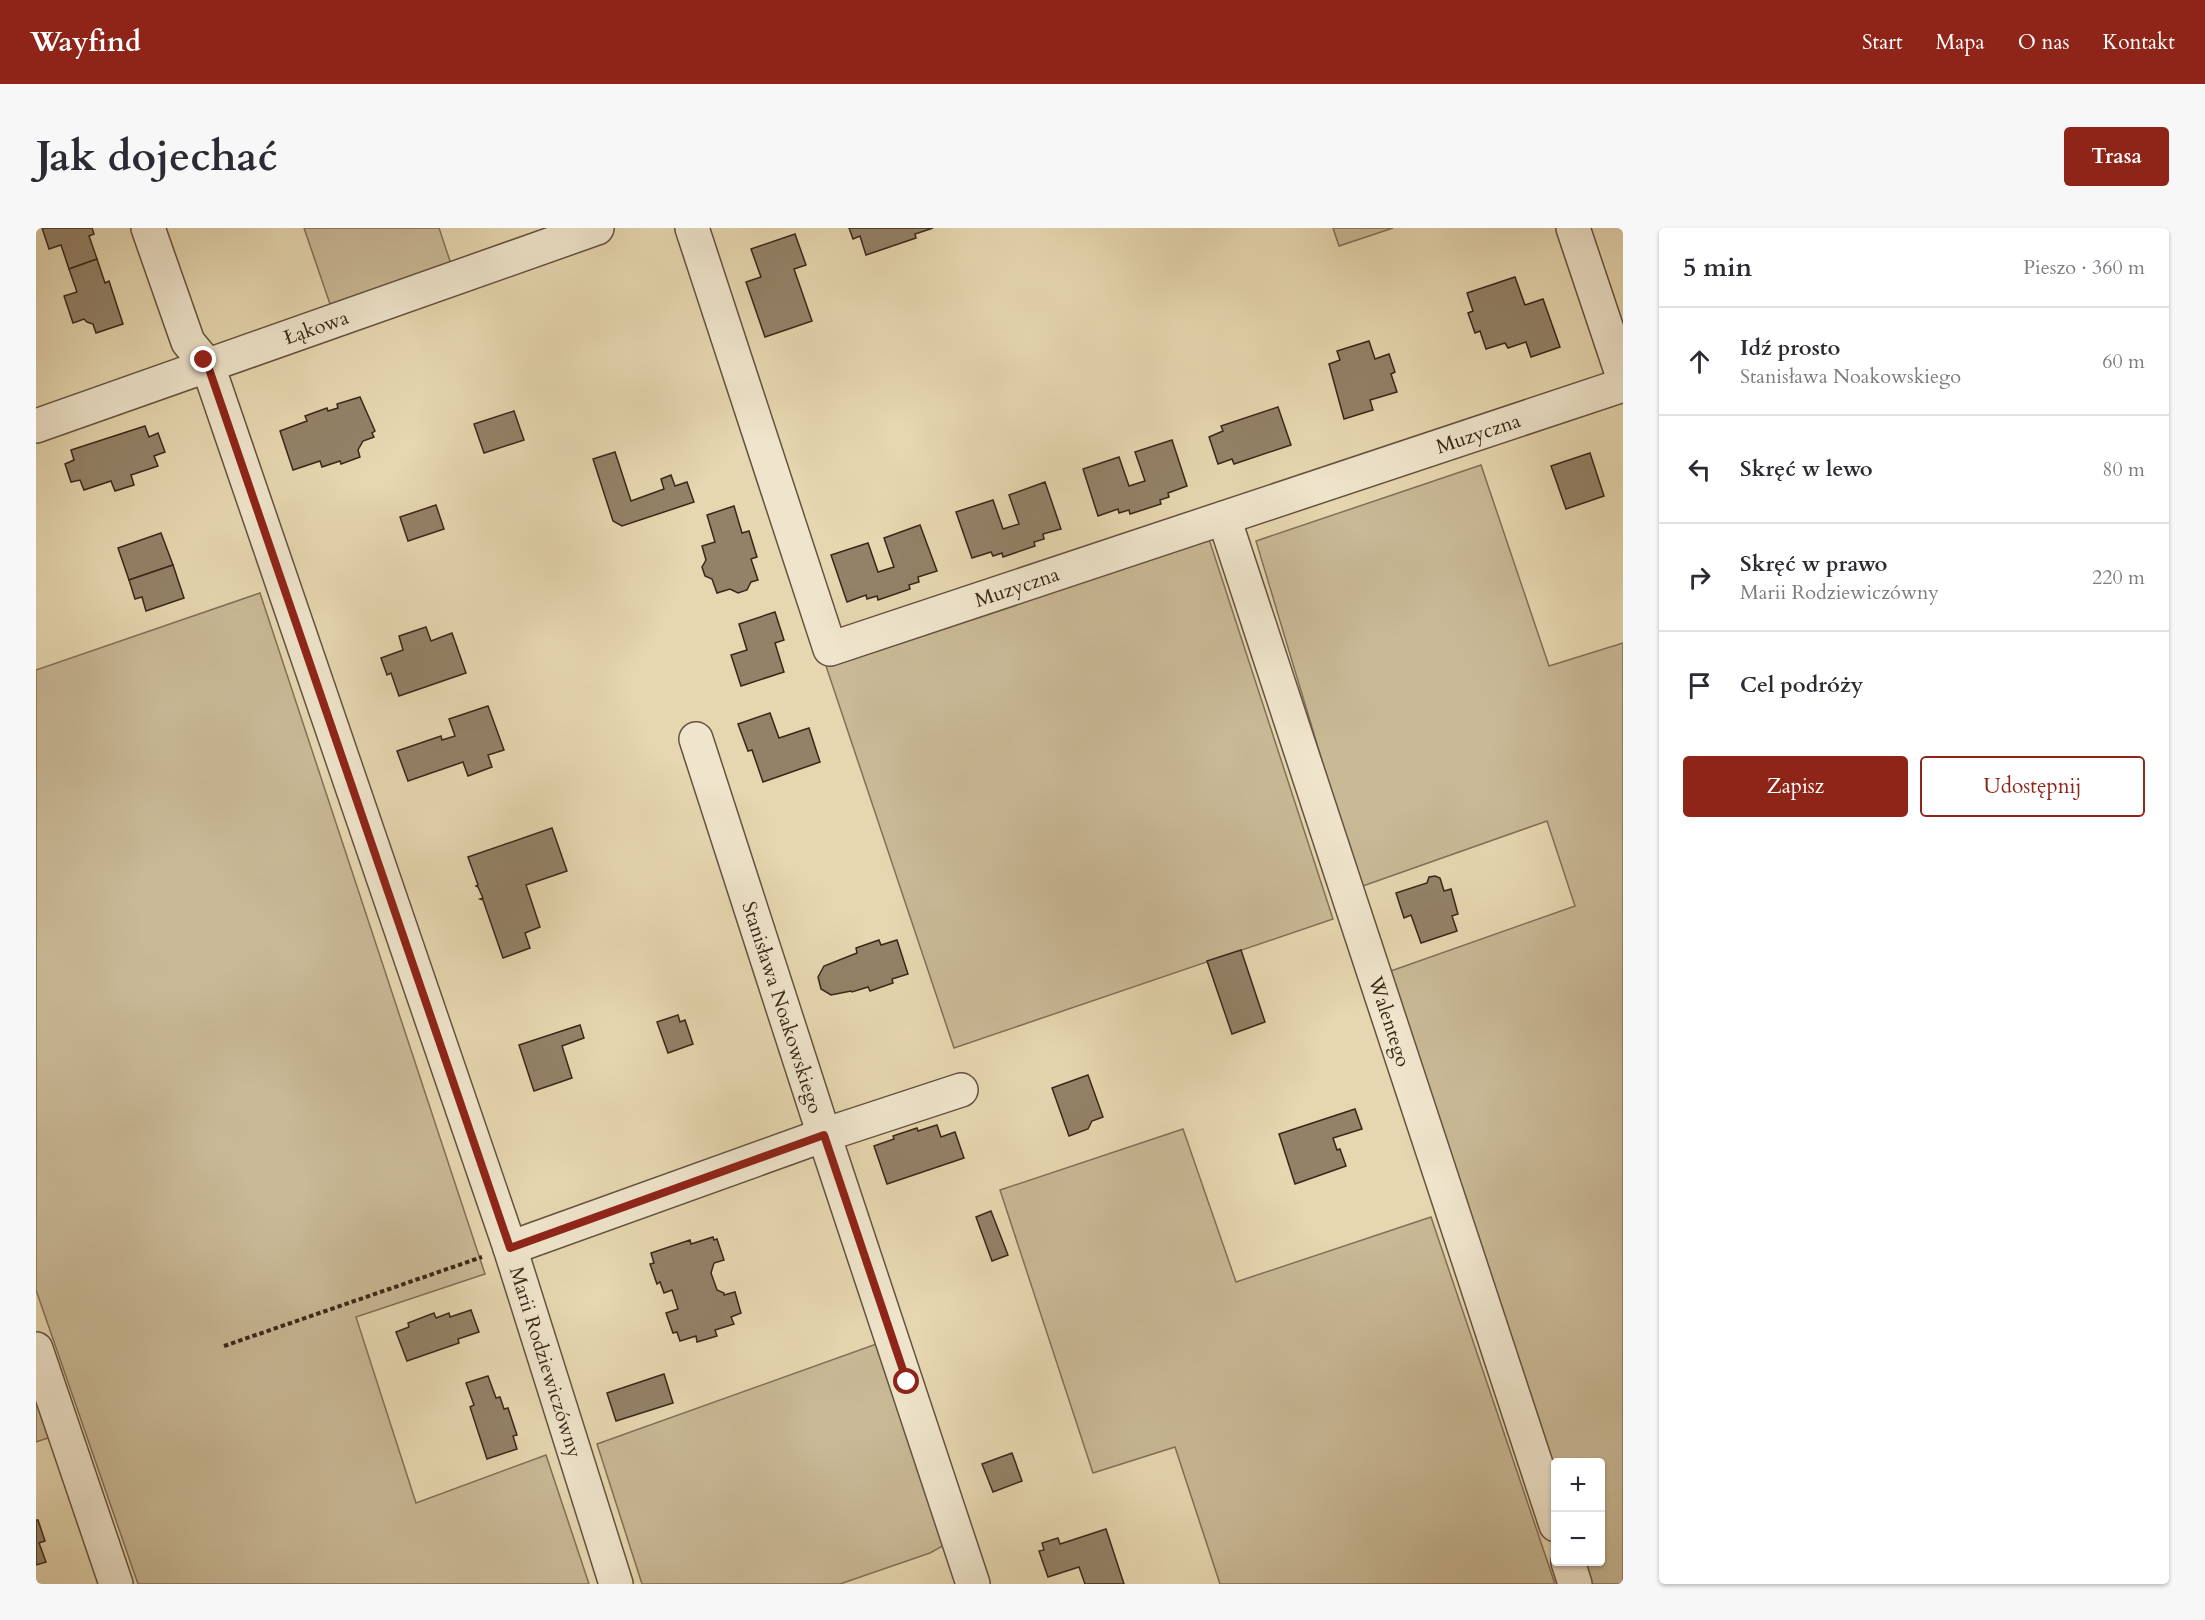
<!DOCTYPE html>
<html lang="pl">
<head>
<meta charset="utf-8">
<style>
  body { margin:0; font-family:Cardo,serif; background:#f7f7f7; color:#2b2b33 }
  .controls { position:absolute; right:18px; bottom:18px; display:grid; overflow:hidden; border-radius:6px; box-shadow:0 2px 4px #0004 }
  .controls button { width:54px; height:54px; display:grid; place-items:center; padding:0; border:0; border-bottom:2px solid #e1e1e2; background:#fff; color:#2b2b33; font:30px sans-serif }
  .stop { position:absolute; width:18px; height:18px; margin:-14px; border:4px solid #8f2418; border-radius:50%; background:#fff }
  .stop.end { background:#8f2418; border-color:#fff; box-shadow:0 2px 6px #0008 }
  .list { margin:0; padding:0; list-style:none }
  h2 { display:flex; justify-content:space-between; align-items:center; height:78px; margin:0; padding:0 24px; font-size:26px }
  h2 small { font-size:20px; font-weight:400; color:#7c7c81 }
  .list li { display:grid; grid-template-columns:39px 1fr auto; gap:18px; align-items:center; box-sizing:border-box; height:108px; padding:0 24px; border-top:2px solid #e1e1e2 }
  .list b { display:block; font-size:22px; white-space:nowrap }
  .list p { margin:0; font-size:20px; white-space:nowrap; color:#7c7c81 }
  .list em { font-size:20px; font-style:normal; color:#7c7c81 }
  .actions { display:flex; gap:12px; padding:18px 24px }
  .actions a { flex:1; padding:14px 0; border:2px solid #8f2418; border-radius:6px; text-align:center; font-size:21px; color:#8f2418 }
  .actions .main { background:#8f2418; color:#fff }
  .icon { flex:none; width:33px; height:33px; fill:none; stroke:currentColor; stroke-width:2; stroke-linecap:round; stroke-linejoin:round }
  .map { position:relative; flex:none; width:1587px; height:1356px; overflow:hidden; border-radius:6px }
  header { display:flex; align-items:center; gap:36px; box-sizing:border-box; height:84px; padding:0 30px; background:#8f2418; color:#fff }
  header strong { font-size:28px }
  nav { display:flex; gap:33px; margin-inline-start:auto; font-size:21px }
  .intro { display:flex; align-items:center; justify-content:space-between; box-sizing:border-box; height:144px; padding:0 36px }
  h1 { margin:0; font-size:42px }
  .button { padding:15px 27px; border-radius:6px; background:#8f2418; color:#fff; font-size:21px; font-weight:700 }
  main { display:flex; gap:36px; padding:0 36px }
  aside { flex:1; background:#fff; border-radius:6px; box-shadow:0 2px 4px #0004 }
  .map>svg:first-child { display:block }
  .green { fill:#c9b996; stroke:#827058; stroke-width:1.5 }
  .building { fill:#938268; stroke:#3a2619; stroke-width:1.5 }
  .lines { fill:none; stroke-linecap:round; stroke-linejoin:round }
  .minor-casing { stroke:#65523f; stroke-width:36 }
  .path { stroke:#3a2619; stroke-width:4; stroke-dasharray:4.5 3; stroke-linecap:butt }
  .minor { stroke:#efe5cc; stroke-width:33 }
  .route { stroke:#8f2418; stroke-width:8 }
  .labels { text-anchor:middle; stroke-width:4.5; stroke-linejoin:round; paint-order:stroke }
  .street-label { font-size:20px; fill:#3a2619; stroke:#efe5cc }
</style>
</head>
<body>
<header>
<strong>Wayfind</strong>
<nav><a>Start</a><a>Mapa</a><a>O nas</a><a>Kontakt</a></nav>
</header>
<div class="intro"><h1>Jak dojechać</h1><a class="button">Trasa</a></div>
<main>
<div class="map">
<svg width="1587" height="1356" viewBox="0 0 1587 1356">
  <rect width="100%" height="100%" fill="#e6d7b0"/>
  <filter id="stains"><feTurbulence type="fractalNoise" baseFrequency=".00333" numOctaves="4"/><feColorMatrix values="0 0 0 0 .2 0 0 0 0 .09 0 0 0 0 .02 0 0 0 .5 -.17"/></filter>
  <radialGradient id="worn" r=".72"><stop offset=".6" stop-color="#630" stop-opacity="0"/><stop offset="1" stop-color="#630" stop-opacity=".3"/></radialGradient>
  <g class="green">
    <polygon points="268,0 403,0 415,36 294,76"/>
    <polygon points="1297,0 1357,0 1303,18"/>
    <polygon points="1445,237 1513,438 1587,415 1587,1356 1553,1356 1546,1334 1564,1334 1564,1234 1520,1234 1519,1253 1352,744 1539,678 1511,593 1324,659 1220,313"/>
    <polygon points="1171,305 1297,691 918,820 788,432"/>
    <polygon points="224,365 449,1046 320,1089 380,1275 510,1227 553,1356 102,1356 0,1062 0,442"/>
    <polygon points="1147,901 1200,1054 1395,989 1519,1356 1184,1356 1139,1219 1057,1245 964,962"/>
    <polygon points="846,1114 912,1315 894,1325 804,1356 606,1356 561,1216"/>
    <polygon points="0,1163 15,1209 0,1214"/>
  </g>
  <g class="building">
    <polygon points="6,0 56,0 58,6 53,8 61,31 33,41 25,17 13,21"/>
    <polygon points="813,0 897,0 879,6 880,10 830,27 824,8 817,11"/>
    <polygon points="759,6 770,37 758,41 776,93 729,109 710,54 725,49 715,21"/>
    <polygon points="61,31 69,55 73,53 87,96 60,105 57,96 51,94 48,91 37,95 28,68 41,64 33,41"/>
    <polygon points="1479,49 1489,77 1507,71 1524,119 1495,129 1490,114 1472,120 1469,115 1450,121 1444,103 1439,105 1432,85 1437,83 1431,65"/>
    <polygon points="1333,113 1339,131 1353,126 1359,144 1355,146 1361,164 1334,172 1337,182 1308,191 1293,136 1304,132 1301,123"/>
    <polygon points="324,169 339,203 336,205 338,209 327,213 322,222 324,229 305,236 304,233 286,239 284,233 257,242 244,203 271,193 269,188 291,180 292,183 302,180 301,176"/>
    <polygon points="1242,179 1255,217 1198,236 1196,231 1182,236 1173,209 1187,203 1185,198"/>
    <polygon points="478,183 488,212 448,225 438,196"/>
    <polygon points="109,198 113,209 122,205 129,224 118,228 122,238 95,247 98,257 79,263 75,253 48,262 44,252 35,254 29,236 38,232 35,222"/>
    <polygon points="1136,212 1151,258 1132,265 1133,269 1124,272 1125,276 1094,286 1093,282 1083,285 1082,281 1062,288 1047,241 1083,229 1093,258 1109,253 1099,224"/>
    <polygon points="579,224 595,273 628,261 625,251 635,247 639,258 651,254 658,274 586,298 577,293 557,231"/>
    <polygon points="1554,225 1568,268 1530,281 1515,238"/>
    <polygon points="1009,254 1025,301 1007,306 1008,311 998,314 999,318 967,329 966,325 957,328 955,324 936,330 920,284 957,272 967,301 983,296 973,267"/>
    <polygon points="400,277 408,301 372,313 364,289"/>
    <polygon points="698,278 706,305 713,303 721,329 715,331 722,352 715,354 711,362 702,365 694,361 681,365 676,351 669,348 666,339 670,332 666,318 679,314 671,287"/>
    <polygon points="884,297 901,343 882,349 883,354 873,357 874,361 842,372 841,368 831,371 830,367 811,374 795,327 832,315 842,344 858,339 848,310"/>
    <polygon points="125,305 137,337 93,352 82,320"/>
    <polygon points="137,337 148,370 110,383 106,369 99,371 93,352"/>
    <polygon points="739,384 748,412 739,415 748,444 705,458 695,427 711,422 703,396"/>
    <polygon points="390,399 395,413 416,405 430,445 363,468 355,445 351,447 345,430 367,422 363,408"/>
    <polygon points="452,478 468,522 452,527 456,539 432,548 427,534 372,553 361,523 405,508 406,512 419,508 413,491"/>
    <polygon points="734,485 743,510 773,500 784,534 727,554 716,522 712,523 702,496"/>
    <polygon points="516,600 531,643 490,657 504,699 489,705 494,720 467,730 447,672 444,671 447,670 442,659 440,658 442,657 432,629"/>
    <polygon points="1399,648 1404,650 1408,663 1415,661 1422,686 1416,688 1421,703 1385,715 1375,687 1368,690 1360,665 1391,655 1393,649"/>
    <polygon points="843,712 845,717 861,712 872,746 856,751 857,755 834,763 832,759 816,764 815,763 795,767 785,761 782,749 788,738 821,725 820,720"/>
    <polygon points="1205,722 1229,794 1196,806 1171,733"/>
    <polygon points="642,787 644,794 649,792 657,816 632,825 621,794"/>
    <polygon points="544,797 548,810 526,818 536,850 498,863 483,817"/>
    <polygon points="1052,847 1067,889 1056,893 1052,901 1033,908 1016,860"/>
    <polygon points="1319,881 1326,901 1297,910 1301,922 1304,921 1310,938 1259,956 1243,906"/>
    <polygon points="901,897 905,909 919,904 928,930 851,956 838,918 858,911 857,908 881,900 882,903"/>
    <polygon points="955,983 972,1027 956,1033 940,989"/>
    <polygon points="677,1009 678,1012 681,1011 688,1032 678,1035 675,1045 681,1062 688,1065 688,1067 699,1064 705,1085 695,1089 698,1096 679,1102 681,1108 661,1114 660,1108 644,1113 641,1104 637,1105 630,1085 642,1081 636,1062 628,1065 624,1054 621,1056 614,1036 618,1035 615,1025 654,1012 655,1016"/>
    <polygon points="435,1082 443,1104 422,1111 423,1115 371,1133 360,1104 373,1099 372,1095 398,1085 400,1090 413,1085 414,1089"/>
    <polygon points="628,1146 637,1175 580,1193 571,1165"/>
    <polygon points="452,1148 460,1170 464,1169 468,1181 472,1180 481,1207 477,1208 481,1221 451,1231 434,1179 438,1177 430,1155"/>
    <polygon points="976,1225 986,1253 957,1264 946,1236"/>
    <polygon points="0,1292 2,1292 9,1313 3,1315 10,1334 0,1337"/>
    <polygon points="1070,1301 1088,1356 1049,1356 1043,1339 1012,1349 1003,1323 1008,1322 1006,1315 1022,1310 1024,1316"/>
  </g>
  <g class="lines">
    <g class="minor-casing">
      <g id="minor">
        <path id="s1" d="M112,0L152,114L172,138L474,1020L580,1356"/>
        <path id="s2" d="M656,0L794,421L1587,157"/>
        <polyline points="1537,0 1587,149"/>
        <path id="s3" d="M0,198L561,0"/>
        <path id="s4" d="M1188,290L1520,1297"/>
        <path id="s5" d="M660,511L788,907L937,1356"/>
        <polyline points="474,1020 788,907 925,862"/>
        <polyline points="0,1121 80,1356"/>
        <polyline points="1532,1334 1539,1356"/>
      </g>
    </g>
    <polyline class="path" points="188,1118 446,1029"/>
    <use href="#minor" class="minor"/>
  </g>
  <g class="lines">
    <polyline class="route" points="168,132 172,138 474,1020 788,907 871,1154"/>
  </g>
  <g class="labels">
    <g class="street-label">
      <text dy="7" stroke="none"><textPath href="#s3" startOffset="297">Łąkowa</textPath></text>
      <text dy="7" stroke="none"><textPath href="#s2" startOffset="1126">Muzyczna</textPath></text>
      <text dy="7" stroke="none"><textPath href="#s2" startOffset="640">Muzyczna</textPath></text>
      <text dy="7" stroke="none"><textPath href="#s5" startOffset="282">Stanisława Noakowskiego</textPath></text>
      <text dy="7" stroke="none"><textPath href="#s4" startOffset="530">Walentego</textPath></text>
      <text dy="7" stroke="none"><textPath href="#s1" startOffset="1204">Marii Rodziewiczówny</textPath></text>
    </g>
  </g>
  <rect width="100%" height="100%" filter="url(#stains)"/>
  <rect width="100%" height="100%" fill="url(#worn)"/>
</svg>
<div class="controls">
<button>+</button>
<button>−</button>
</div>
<div class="stop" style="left:871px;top:1154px"></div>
<div class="stop end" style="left:168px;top:132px"></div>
</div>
<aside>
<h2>5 min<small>Pieszo · 360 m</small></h2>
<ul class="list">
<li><svg class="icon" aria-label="ahead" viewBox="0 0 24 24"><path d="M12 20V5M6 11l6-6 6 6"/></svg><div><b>Idź prosto</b><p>Stanisława Noakowskiego</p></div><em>60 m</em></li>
<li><svg class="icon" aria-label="left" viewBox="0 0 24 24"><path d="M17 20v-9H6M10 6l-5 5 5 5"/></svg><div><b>Skręć w lewo</b></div><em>80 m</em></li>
<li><svg class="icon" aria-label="right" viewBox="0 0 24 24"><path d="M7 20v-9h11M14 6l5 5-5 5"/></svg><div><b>Skręć w prawo</b><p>Marii Rodziewiczówny</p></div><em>220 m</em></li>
<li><svg class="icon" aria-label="arrive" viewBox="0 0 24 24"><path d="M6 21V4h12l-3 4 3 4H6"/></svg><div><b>Cel podróży</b></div></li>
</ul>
<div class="actions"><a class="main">Zapisz</a><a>Udostępnij</a></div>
</aside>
</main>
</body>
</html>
